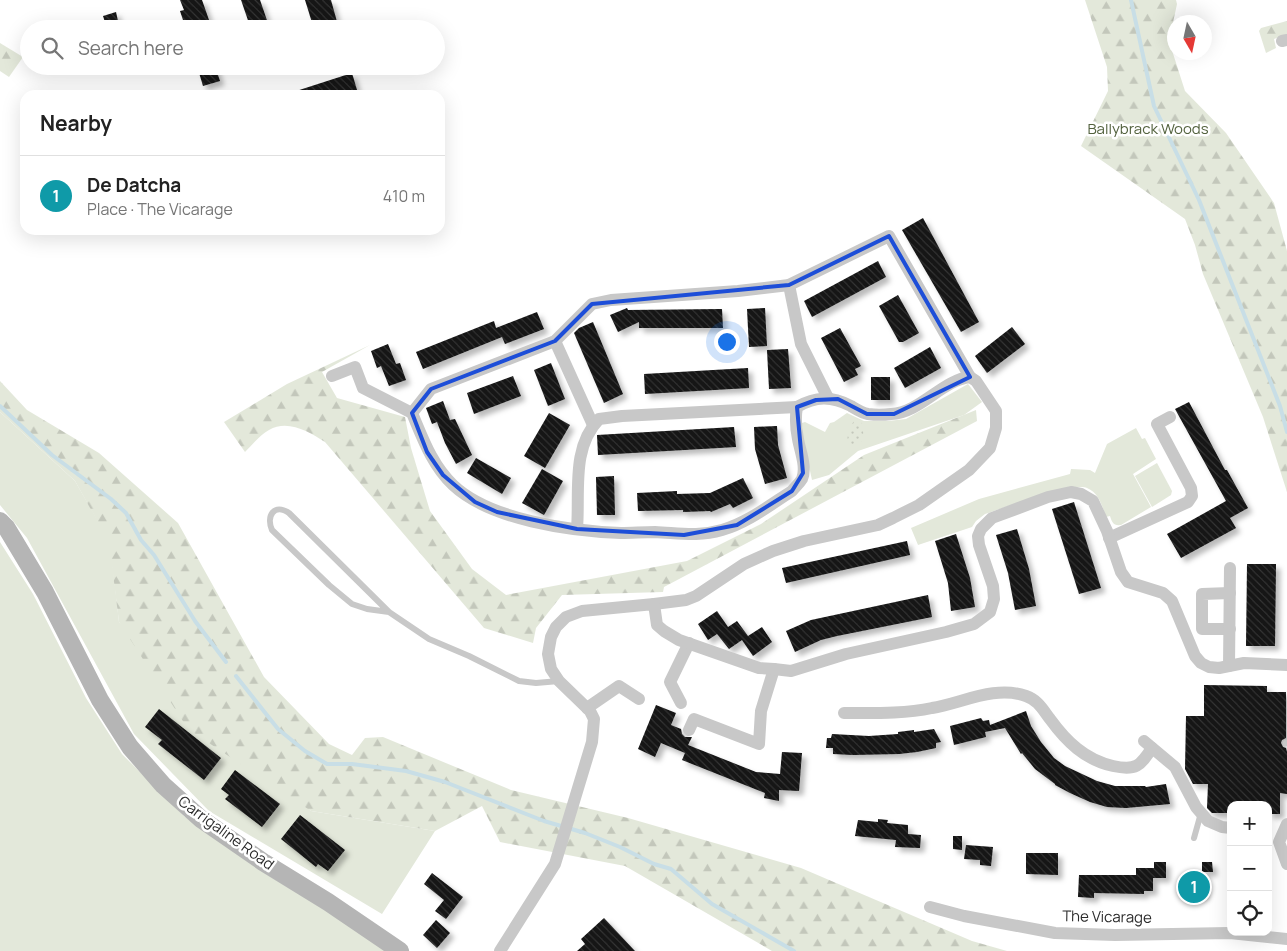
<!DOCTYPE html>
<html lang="en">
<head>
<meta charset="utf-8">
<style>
  body { margin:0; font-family:Manrope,sans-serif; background:#f2f2f2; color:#222 }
  .controls { position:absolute; right:15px; bottom:15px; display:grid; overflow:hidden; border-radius:10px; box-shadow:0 5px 20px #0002 }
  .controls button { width:45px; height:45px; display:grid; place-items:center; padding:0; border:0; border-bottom:1px solid #e0e0e0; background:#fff; color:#222; font:25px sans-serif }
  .compass { position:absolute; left:1167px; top:15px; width:45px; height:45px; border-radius:50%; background:#fff; box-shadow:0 5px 20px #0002; rotate:171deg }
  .you { position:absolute; left:726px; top:341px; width:18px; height:18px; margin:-12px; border:4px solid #fff; border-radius:50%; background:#1a73e8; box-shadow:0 0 0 8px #1a73e833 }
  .badge { display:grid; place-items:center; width:32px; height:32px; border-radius:50%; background:#d33d59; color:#fff; font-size:16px; font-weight:700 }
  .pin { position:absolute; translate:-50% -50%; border:2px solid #fff; box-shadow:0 1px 5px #0006 }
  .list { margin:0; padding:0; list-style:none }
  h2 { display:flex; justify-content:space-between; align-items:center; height:65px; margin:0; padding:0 20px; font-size:21px }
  h2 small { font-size:16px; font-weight:400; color:#767676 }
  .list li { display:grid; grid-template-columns:32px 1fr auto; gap:15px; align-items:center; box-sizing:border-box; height:80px; padding:0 20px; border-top:1px solid #e0e0e0 }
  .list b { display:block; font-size:19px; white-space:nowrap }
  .list p { margin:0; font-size:16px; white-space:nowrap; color:#767676 }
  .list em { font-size:16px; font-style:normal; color:#767676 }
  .icon { flex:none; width:28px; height:28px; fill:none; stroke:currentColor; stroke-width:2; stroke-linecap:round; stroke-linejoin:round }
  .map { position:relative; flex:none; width:1287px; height:951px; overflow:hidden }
  .search { position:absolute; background:#fff; box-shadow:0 5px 20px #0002; left:20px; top:20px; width:425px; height:55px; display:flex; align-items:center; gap:12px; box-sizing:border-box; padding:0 18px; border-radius:28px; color:#767676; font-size:19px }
  .panel { position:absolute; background:#fff; box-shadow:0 5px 20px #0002; left:20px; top:90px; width:425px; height:145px; border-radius:15px }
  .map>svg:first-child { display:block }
  .grass { fill:#e3e8da }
  .forest { fill:url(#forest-firs) }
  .park { fill:url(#park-dots) }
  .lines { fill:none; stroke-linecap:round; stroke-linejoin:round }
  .stream { stroke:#c8dee6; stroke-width:4 }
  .building { fill:url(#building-back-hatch); filter:url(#shadow) }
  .lane { stroke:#c8c8c8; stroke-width:6 }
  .street { stroke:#c8c8c8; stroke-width:12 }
  .secondary { stroke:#b5b5b5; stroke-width:18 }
  .marked { fill:none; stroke:#1d4ed8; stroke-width:4; stroke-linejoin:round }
  .labels { text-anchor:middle; stroke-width:5; stroke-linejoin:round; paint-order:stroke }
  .park-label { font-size:15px; fill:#53623e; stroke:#fff }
  .street-label { font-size:15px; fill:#2b2b2b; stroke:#fff }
</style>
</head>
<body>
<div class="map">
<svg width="1287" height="951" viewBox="0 0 1287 951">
  <defs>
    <pattern id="forest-firs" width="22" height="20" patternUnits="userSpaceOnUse" patternTransform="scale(1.25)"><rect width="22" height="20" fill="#e3e8da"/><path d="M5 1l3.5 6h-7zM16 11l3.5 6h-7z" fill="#c3c7bb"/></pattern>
    <pattern id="park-dots" width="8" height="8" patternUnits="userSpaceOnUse" patternTransform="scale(1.25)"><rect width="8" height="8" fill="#e3e8da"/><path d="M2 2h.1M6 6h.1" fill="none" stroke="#c3c7bb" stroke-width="1.8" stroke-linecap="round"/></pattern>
    <pattern id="building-back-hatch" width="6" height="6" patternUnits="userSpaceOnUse" patternTransform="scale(1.25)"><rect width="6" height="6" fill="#121212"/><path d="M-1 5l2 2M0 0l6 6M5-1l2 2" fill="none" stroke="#353535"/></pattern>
    <filter id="shadow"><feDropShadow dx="4.5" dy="4.5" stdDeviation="2.5" flood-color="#0004"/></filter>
  </defs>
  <rect width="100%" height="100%" fill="#fff"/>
  <g class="grass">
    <polygon points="968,384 982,402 964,415 858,451 829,475 812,480 803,439 802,423 805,422 825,432 830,423 834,422 847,413 864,421 888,421 906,419"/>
    <polygon points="0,412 75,481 110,542 119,622 311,811 435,831 382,914 209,811 134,734 27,538 0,505"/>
    <path d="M1136,428L1142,439L1145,438L1156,459L1133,474L1151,507L1121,525C1113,526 1112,522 1110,516L1106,517C1102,506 1099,493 1087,488C1073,482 1003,508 985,514L976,521L972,527L918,545L911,528L979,499L1070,474L1071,469L1090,470L1095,473L1107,444Z"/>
    <polygon points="1157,463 1172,491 1171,495 1152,507 1135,476"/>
    <polygon points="0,542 33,594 86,698 122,754 184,816 266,874 339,918 386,951 0,951"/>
  </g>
  <g class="forest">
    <polygon points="1085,0 1176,0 1177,4 1169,41 1185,91 1226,133 1274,203 1287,251 1287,492 1263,417 1203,274 1195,245 1185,219 1081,146 1108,91 1107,67"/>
    <polygon points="1287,21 1287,34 1274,39 1276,48 1266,53 1259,31 1261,28"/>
    <polygon points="0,43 23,57 9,77 0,71"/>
    <path d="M370,345L322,372L337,398L405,417L411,448L430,511L472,569L506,595L687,561L761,524L864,455L976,410L977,421L664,587L663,592L562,595L536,628L533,643L484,628L325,442C309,432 288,419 269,430C260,435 252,445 245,452L224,422L287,384Z"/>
    <polygon points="0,381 27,410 99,453 178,523 264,677 329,744 352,755 365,738 383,737 511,790 628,818 801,868 972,941 1007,951 772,951 625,866 500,842 482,806 435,831 311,811 188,729 119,622 109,542 75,481 0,412"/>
  </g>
  <path class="park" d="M854,421L862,423L864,440L850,448C845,438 848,430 854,421Z"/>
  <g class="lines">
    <g class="stream">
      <polyline points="1131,0 1154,106 1199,200 1280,406 1287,432"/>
      <polyline points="0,406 52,455 111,499 126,513 141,540 154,555 195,621 226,662"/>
      <polyline points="236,676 278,729 305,751 327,764 352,764 406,771 445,782 544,821 585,833 620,847 654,864 671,869 712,904 794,951"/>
    </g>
  </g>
  <g class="building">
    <polygon points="180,0 202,0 209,20 202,22 204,29 186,29 180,11 184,10"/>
    <polygon points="241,0 260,0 270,29 251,29"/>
    <polygon points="305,0 331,0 339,29 314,29"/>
    <polygon points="116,12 118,21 106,25 103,16"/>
    <polygon points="197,66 215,66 220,81 203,86"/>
    <polygon points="352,73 357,90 342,95 290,95 290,93"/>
    <polygon points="923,218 979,322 961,332 902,230"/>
    <polygon points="878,261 886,277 812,317 804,301"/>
    <polygon points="898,295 919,333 903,342 899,342 879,306"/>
    <polygon points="627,308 628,310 722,309 723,328 639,328 639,322 618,332 610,315"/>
    <polygon points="765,308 767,346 749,347 747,309"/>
    <polygon points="537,312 544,329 505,344 502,337 423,369 416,352 494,321 496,328"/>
    <polygon points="593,322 623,394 604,403 574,333 579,328"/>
    <polygon points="1012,327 1025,344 987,373 975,356"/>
    <polygon points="840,328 861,366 855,369 858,375 844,382 821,338"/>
    <polygon points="388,344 396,364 400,363 406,380 389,386 381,366 377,368 371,351"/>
    <polygon points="930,347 941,368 905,388 894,368"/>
    <polygon points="788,349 791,388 769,389 767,350"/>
    <polygon points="551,363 565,399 548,406 534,370"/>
    <polygon points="748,368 749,388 645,394 644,374"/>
    <polygon points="513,376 521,396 474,414 467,393"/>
    <rect x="871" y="377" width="19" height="23"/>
    <polygon points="443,401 450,420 455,419 472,455 456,464 445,443 437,422 432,424 426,408"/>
    <polygon points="1189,402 1225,470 1227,470 1248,508 1230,518 1236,528 1181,558 1167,534 1226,501 1175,409"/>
    <polygon points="549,413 570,425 545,468 524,456"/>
    <polygon points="777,426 778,445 787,478 765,484 755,449 754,427"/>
    <polygon points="734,427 736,447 598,455 597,435"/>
    <polygon points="476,458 511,478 502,494 467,473"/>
    <polygon points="542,469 563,481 544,515 522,503"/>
    <polygon points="614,476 615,515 597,515 596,477"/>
    <polygon points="743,478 753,498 733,508 730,504 711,512 710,511 683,512 683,510 638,511 637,493 677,491 677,494 710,493"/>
    <polygon points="1074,502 1101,588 1079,594 1052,509"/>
    <polygon points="1017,529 1029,569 1036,606 1015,610 1008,573 996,535"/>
    <polygon points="956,534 970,578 975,607 951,611 948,583 935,541"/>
    <polygon points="907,541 910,555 786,583 782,568"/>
    <polygon points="1247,564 1276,564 1275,646 1246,646"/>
    <polygon points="928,595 932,617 837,636 821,640 795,652 786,631 811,620"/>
    <polygon points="717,611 728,627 737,621 748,636 762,627 772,642 753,656 742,640 729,649 717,634 708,640 698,624"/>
    <polygon points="1204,685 1267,686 1267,692 1286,692 1286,738 1282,740 1281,743 1283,747 1286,748 1287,752 1287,794 1280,793 1280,814 1268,814 1268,805 1231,805 1231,813 1212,813 1207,808 1208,784 1193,784 1185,769 1186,716 1204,716"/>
    <polygon points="656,705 676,713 671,725 681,729 682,734 685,737 692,737 688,745 756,772 780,774 782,752 802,753 799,791 779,790 779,801 764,798 765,793 682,760 685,753 661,743 655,757 638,749"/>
    <polygon points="159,709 221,758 204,780 158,744 162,740 145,727"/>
    <polygon points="1026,711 1031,726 1041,742 1054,758 1065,766 1097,781 1115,786 1145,786 1146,787 1166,784 1170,804 1126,808 1107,807 1090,802 1070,793 1055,785 1055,784 1035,769 1022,753 1021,754 1005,728 985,732 986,737 954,745 950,726 981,718 983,721 989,720 990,725"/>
    <polygon points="934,729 941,742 936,743 936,748 917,752 899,754 853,755 833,754 833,748 826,748 827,738 831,738 832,734 869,736 898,734 898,732 914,730 914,732"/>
    <polygon points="235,770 280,804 262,827 225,799 229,795 221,789"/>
    <polygon points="300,815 345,850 328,871 318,864 316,867 281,839"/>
    <polygon points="878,819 888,820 887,823 908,825 908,834 921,835 920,848 895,847 896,840 855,836 858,820 878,822"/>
    <polygon points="953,836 962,836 962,850 953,849"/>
    <polygon points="966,845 993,847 991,866 980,865 980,860 964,859"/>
    <polygon points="1026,853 1058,853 1058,875 1026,874"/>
    <polygon points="1154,862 1166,862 1166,878 1153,878 1153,891 1144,891 1144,894 1094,893 1094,898 1078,897 1079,875 1136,875 1136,868 1154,868"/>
    <polygon points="1202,862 1212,862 1213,872 1202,872"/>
    <polygon points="432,873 463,897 446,919 435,911 444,900 424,884"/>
    <rect x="1183" y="880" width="21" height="15"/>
    <polygon points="604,918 635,951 577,951 585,944 581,939"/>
    <polygon points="436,920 450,933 437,948 423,935"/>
  </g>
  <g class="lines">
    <g class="lane">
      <path d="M389,612L367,609L352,604L329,585L272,530C266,516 274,503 289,513L389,612L429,639L469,656L519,681L536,683L559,681"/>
      <polyline points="1286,743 1287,743"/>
      <polyline points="1194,838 1201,813"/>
    </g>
    <g class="street">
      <polyline points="1282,41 1287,40"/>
      <polyline points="789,285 801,344 828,398"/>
      <polyline points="555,341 593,425"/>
      <path d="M332,376L355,367L363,388L412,413C423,439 432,465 453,485C490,520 570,531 621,533C632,533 643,532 655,532C679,533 698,537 722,530C747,523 770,505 792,491C795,487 799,484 802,479C807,467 800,451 798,439C796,429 795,418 797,407C816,396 831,396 851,406C856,409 862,413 868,414C875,415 884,415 891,414C920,413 942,380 970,377L976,381L996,411V428L990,448L969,470L919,505L893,518L878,525L804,541L773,551L744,564L696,596L686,600L654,604"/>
      <polyline points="412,413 431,389 555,341 592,304 611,300 738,291 789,285 889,236 970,377"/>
      <path d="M577,529C580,492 571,448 599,419L622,416L797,407"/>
      <polyline points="1109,538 1188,502 1192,496 1191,488 1157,424 1170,417"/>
      <polyline points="1230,629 1202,629 1202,594 1230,593"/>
      <polyline points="1229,666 1230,568"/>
      <polyline points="681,703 670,682 689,643"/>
      <polyline points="587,708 619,686 639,699"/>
      <path d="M844,713C873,713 904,714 932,708C962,703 995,685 1026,696C1038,700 1043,710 1050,719C1066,741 1085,760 1113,766C1136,771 1140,766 1152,748"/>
      <polyline points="689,730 694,719 759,744 761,711 774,669"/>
      <polyline points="1144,741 1175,767 1196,807 1208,821 1222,827 1231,828"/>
      <polyline points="1287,824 1279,842 1287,864"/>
      <polyline points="930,907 964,916 1055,933 1115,935 1230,933 1287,939"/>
      <polyline points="500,951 555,864 592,742 594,719 590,711 559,681 551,669 548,654 551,637 556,627 566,617 582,611 654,604 657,625 664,631 679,640 759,668 774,669 791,671 846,654 946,632 974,624 990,612 994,599 993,586 979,545 978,536 981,529 992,518 1048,497 1071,492 1081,494 1093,501 1107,531 1121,572 1128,582 1163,593 1172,601 1195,656 1201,663 1209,667 1219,668 1244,663 1287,665"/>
    </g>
    <polyline class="secondary" points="0,521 6,527 45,592 100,700 130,747 163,785 201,819 263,862 328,902 400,951"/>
  </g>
  <path class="marked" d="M889,236L970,377L894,414H867L838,399L816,400L797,407L803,473L792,491L737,525L684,535L577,529L497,512L475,502L443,475L427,452L412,413L431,389L555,341L592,304L789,285Z"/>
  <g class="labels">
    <g class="park-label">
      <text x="1148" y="134">Ballybrack Woods</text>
    </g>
    <g class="street-label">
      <text transform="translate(226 833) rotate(36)" y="5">Carrigaline Road</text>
      <text transform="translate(1107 917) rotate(1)" y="5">The Vicarage</text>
    </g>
  </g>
</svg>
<div class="controls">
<button>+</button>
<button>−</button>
<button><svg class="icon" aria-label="locate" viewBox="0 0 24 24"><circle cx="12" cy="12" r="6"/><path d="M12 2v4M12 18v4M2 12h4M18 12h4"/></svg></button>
</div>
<svg class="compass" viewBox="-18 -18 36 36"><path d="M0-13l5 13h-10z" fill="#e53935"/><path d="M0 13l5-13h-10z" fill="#767676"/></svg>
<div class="you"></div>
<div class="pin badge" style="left:1194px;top:887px;background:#0f9aa8">1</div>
<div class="search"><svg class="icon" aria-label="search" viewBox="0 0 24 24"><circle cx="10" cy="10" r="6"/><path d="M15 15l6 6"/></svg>Search here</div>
<section class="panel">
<h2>Nearby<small></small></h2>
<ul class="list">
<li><span class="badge" style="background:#0f9aa8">1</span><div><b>De Datcha</b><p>Place · The Vicarage</p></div><em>410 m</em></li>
</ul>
</section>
</div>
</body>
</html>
